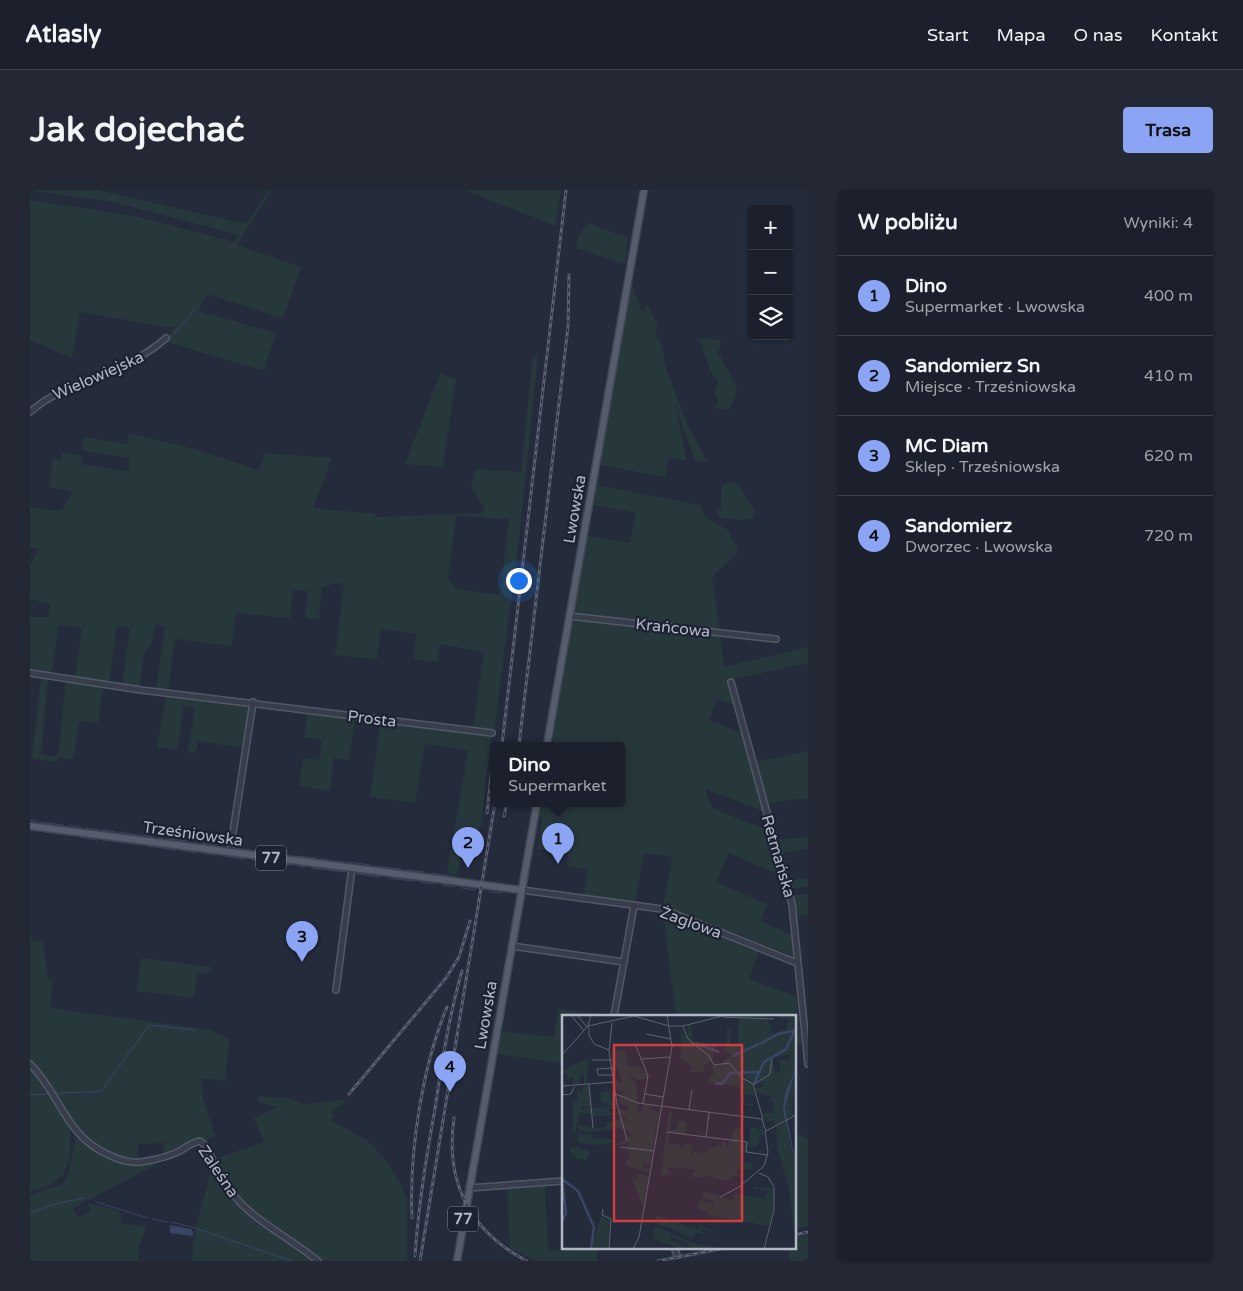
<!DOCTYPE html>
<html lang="pl">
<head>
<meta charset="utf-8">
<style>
  body { margin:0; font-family:"Varela Round",sans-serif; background:#242834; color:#f1f3f6 }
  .controls { position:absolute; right:15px; top:15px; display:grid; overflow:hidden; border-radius:5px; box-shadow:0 1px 4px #0004 }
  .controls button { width:45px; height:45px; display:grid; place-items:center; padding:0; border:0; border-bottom:1px solid #393e48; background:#1b202c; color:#f1f3f6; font:25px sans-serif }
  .you { position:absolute; left:488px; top:390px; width:18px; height:18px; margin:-12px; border:4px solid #fff; border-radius:50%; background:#1a73e8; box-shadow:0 0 0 8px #1a73e833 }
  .badge { display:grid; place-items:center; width:32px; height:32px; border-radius:50%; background:#8ba5f4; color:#111; font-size:16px; font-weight:700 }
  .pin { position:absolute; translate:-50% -41px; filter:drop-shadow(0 1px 2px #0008) }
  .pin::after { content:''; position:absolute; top:26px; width:18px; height:15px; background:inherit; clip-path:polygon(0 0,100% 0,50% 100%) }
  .popup { position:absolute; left:460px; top:552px; width:135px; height:65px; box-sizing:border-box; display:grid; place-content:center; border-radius:5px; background:#1b202c; filter:drop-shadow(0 1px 4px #0005); font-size:16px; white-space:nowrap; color:#a0a3a9 }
  .popup b { font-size:19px; color:#f1f3f6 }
  .popup::after { content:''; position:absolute; left:50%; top:100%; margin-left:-10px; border:10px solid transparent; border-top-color:#1b202c }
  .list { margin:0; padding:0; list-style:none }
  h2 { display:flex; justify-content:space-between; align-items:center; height:65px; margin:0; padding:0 20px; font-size:21px }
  h2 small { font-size:16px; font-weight:400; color:#a0a3a9 }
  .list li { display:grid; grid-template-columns:32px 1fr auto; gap:15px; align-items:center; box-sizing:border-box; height:80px; padding:0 20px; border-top:1px solid #393e48 }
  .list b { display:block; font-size:19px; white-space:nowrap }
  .list p { margin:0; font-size:16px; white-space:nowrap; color:#a0a3a9 }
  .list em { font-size:16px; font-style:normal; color:#a0a3a9 }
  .icon { flex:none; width:28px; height:28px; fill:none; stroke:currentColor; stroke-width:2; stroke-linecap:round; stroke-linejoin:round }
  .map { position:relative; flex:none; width:778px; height:1071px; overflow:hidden; border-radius:5px }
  header { display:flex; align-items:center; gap:30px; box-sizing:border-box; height:70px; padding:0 25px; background:#1b202c; border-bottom:1px solid #393e48 }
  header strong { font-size:24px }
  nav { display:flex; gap:28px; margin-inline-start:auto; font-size:18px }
  .intro { display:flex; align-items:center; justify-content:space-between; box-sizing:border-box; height:120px; padding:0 30px }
  h1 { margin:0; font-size:35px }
  .button { padding:12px 22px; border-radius:5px; background:#8ba5f4; color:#111; font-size:18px; font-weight:700 }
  main { display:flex; gap:30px; padding:0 30px }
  aside { flex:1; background:#1b202c; border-radius:5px; box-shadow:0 1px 4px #0004 }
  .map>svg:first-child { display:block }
  .green { fill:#27383d; fill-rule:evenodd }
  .water { fill:#394564 }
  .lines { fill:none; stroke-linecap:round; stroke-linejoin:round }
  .stream { stroke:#394564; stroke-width:1 }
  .minor-casing { stroke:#535866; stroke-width:8 }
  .major-casing { stroke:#414654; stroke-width:9 }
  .minor { stroke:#373d4b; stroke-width:5 }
  .major { stroke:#555c6b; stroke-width:6 }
  .rail-casing { stroke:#5a6072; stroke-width:3 }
  .rail { stroke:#1d2230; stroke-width:1; stroke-dasharray:4; stroke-linecap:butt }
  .labels { text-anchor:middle; stroke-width:4.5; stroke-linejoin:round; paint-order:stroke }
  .shield { fill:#1d2230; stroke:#868b9a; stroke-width:1 }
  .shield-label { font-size:15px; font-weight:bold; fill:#b3b8c7 }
  .street-label { font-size:16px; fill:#b3b8c7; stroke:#1d2230 }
  .inset-river { fill:none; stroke:#394564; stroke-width:2.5 }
  .inset-road { fill:none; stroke:#5d6373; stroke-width:1 }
  .view { fill:#d13e40; fill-opacity:0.15; stroke:#d13e40; stroke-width:2.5 }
  .inset-edge { fill:none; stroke:#b3b8c7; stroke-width:2.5 }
</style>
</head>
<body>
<header>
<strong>Atlasly</strong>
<nav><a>Start</a><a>Mapa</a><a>O nas</a><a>Kontakt</a></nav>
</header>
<div class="intro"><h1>Jak dojechać</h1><a class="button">Trasa</a></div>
<main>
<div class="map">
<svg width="778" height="1071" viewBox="0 0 778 1071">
  <rect width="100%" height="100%" fill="#242b3b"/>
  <g class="green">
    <polygon points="0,0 68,0 216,34 239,0 242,0 207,55 271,77 253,129 177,104 168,121 246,143 234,181 140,153 136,148 146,136 136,137 50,122 42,168 0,150 0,10 104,26 205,52 209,45 87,13"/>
    <polygon points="435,0 531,0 525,36 518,33"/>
    <polygon points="558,33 598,48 595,74 546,58 548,46"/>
    <polygon points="601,91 613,126 615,116 618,116 627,134 626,146 632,156 636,178 657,233 678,273 665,271 645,215 657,271 639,267 635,287 570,275"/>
    <polygon points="669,148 692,150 688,162 707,198 701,218 694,220 684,217 688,213 685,203 688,191 681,182"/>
    <path d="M503,165H508L489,349L464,542L443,539L454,462L410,454L407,472L384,469L386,444L351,439L347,469L305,465L314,394L306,393L292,398L289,429L275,428L278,401L263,400L260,428L206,423L201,456L145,449L138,501L126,499L135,436L125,435L122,453L114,463L109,498L92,495L100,438L87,436L79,493L45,488L52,438L29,435L21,484L0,481V427H18L20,414L0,409V376L8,359L0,358V317L31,321L43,301L19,297L23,268L31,270L32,262L52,266L51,274L99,282V268L51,260L54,247L98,254L99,243L164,259L229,280L234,263L302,268L283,318L345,324V327L453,323L455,319L441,297L446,279L491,282ZM426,326L479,329L470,405L427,399L418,388Z"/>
    <polygon points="410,184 426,189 413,277 375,274"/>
    <polygon points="706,292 725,320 724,329 709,330 691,328 686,321 691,317 692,295"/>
    <polygon points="567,295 670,315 676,327 699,341 708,362 682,387 690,441 543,425 558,346 600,353 606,323 564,315"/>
    <polygon points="543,428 690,443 694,477 778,457 778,473 699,490 705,515 687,509 679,530 713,543 733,621 675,599 682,618 739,641 752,686 699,663 686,692 737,714 731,731 765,746 763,766 633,716 642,667 614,663 605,712 554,706 557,680 538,676 539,664 507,659 513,627 510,627 513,613 592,613 592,555 522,555"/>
    <polygon points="11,486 18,487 11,565 28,566 36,489 73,496 68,533 49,531 44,569 28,567 27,572 2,569"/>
    <polygon points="136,505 218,514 219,518 212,558 168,551 165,563 158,562 165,518 154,516 147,560 127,557"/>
    <polygon points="278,521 325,527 319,570 304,568 300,601 269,596 273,568 289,570 292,550 274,547"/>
    <polygon points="351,530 458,545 461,548 451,635 445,646 431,661 427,684 417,683 438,561 395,554 385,613 340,607"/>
    <polygon points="778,561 778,608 736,613 725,572"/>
    <polygon points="778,647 778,659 751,663 746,650"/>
    <polygon points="778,688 778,697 760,699 758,690"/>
    <polygon points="778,704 778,725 767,726 763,705"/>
    <polygon points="633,723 729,760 719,789 766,806 772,856 764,853 764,826 646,826"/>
    <path d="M0,745L2,751L13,750L18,788L23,790L20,818L182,840L199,850L195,891L171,888L173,907L185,946L175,951L167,948L133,965L134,953L108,954V970C39,956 41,914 0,870Z"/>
    <polygon points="111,768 182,777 181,782 167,784 164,808 107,801"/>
    <polygon points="528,819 581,826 533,826 533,873 467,864 472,841 524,847"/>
    <polygon points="0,878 19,900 25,915 41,941 39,970 33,985 24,993 0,1002"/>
    <polygon points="229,906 257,908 274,914 309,910 317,912 302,921 303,927 299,929 337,950 356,971 372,996 377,1010 377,1071 292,1071 226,1023 204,1002 185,969 234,952 224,928 248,917 227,912"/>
    <polygon points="764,935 767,944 778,948 778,1037 764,1039"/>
    <polygon points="46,947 76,965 95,973 125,973 125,975 43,1018 47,1026 55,1027 54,1025 61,1022 58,1013 90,1021 92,1033 116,1037 109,1056 108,1071 0,1071 0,1005 32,994 38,984"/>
    <polygon points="182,974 203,1008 216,1020 260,1051 284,1071 161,1071 166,1039"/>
    <polygon points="515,995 518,1061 567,1059 567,1071 506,1071 480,1058 477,998"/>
    <polygon points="778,1045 778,1071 760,1071 758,1057 764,1057 764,1047"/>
  </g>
  <polygon class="water" points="140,1035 161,1039 164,1044 162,1046 140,1043"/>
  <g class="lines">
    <g class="stream">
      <polyline points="135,154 165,119"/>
      <polyline points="95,179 129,159"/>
      <polyline points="81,186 91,182"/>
      <polyline points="53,195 77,187"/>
      <polyline points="31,204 49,197"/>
      <polyline points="11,217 21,210"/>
      <polyline points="5,222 8,219"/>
      <polyline points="0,226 2,225"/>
      <polyline points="0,630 7,631"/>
      <polyline points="11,632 33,635"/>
      <polyline points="38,635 51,637"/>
      <polyline points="56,638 69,640"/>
      <polyline points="0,640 4,641"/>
      <polyline points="73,640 85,642"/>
      <polyline points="7,641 44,646"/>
      <polyline points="89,642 108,645"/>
      <polyline points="111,645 123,647"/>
      <polyline points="50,647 67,650"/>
      <polyline points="129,648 134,649"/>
      <polyline points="138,649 159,651"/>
      <polyline points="73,650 113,655"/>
      <polyline points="163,652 166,652"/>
      <polyline points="171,653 187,655"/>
      <polyline points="118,656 146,660"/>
      <polyline points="203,658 226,661"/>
      <polyline points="150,660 166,663"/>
      <polyline points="230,661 232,662"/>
      <polyline points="236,662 258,665"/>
      <polyline points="174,664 186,665"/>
      <polyline points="193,666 214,669"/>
      <polyline points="265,666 286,668"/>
      <polyline points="290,669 300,670"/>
      <polyline points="223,670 250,673"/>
      <polyline points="304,671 314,672"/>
      <polyline points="318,672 340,675"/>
      <polyline points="255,674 264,675"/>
      <polyline points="268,676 275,677"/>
      <polyline points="343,676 371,679"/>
      <polyline points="282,678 315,682"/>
      <polyline points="375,680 394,682"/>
      <polyline points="402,683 426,687"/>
      <polyline points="327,684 351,687"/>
      <polyline points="358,688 384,691"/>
      <polyline points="391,692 405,694"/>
      <polyline points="412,695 425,697"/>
      <polyline points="432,698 445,700"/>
      <polyline points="459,702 472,703"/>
      <polyline points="26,903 65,902 72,900 119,835 165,840"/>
      <polyline points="0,905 18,904"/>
      <polyline points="66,1012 118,1028"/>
      <polyline points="0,1023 20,1015 54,1008"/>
      <polyline points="122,1029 138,1032"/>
      <polyline points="141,1032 162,1037 262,1071"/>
    </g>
    <g class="minor-casing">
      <g id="minor">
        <path d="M0,222C40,187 95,185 136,148"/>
        <polyline points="539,426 746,449"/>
        <polyline points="0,483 111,500 462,543"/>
        <polyline points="701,492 762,714 778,874"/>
        <polyline points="200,662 223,512"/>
        <polyline points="492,700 632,719 767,773"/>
        <polyline points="482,756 594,772"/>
        <polyline points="306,800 322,678"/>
        <polyline points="584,826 604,716"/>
        <path d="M0,874C31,905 35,946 79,965C92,971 103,974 117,971C128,969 140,966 150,961C156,957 163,952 170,951L176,956C184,973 192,989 203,1004C221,1029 263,1050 288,1071"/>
        <polyline points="439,998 533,991"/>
        <polyline points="644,1057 647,1065"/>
      </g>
    </g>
    <g class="major-casing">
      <g id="major">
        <polyline points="517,555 614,0"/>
        <polyline points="0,636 492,700"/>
        <polyline points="427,1071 507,613"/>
      </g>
    </g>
    <use href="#minor" class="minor"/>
    <use href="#major" class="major"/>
    <g class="rail-casing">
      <g id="rail">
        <polyline points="472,555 536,0"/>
        <polyline points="489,555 538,137 539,85"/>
        <polyline points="457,623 464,558"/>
        <polyline points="474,626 477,613"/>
        <polyline points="319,904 416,788 429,767 440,731"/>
        <path d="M424,928C415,991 439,1041 497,1071"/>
        <path d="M382,1028C379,963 392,877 417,817"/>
        <polyline points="764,1045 778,1042"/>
        <path d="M385,1066C388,1017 396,968 405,919C412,872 419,826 432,781"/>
        <polyline points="390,1071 465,613"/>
        <polyline points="628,1071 700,1057"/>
      </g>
    </g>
    <use href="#rail" class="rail"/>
  </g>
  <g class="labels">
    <g class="shield">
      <rect x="226" y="655.5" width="30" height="25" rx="4"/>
      <rect x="418" y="1016.5" width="30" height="25" rx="4"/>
    </g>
    <g class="shield-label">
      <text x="241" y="673">77</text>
      <text x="433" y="1034">77</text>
    </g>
    <g class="street-label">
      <text transform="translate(68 185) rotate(-24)" y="6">Wielowiejska</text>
      <text transform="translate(544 319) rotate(-80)" y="6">Lwowska</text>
      <text transform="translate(643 437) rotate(6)" y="6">Krańcowa</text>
      <text transform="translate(342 528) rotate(7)" y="6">Prosta</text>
      <text transform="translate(163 643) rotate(8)" y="6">Trześniowska</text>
      <text transform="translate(749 666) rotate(74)" y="6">Retmańska</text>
      <text transform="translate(661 732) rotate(20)" y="6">Żaglowa</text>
      <text transform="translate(455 825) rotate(-80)" y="6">Lwowska</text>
      <text transform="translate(189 981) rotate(56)" y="6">Zaleśna</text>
    </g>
  </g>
  <g transform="translate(532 825)">
    <rect width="234" height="234" fill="#242b3b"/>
    <path d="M196,0H204L211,19L225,14L226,4H218V0H234V53L223,82V105L213,110L212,105L202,107V104L219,101L202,103L201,98H212L211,86H205L211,82L194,77V74L202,71L201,66L190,69L193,82L183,79L182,89H191V92L181,89L177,72L147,67L148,60H152L150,51L162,50L160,46L170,40L161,36L165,29V13H169L168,30H176V3H196ZM225,40H228L226,45L218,44V57L222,56L213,58L210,43ZM126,10H129L131,26L154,29L150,46L142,50L143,54L140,56L142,57H128L131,53L119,43V17L126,23ZM63,34L65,50L82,53L77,58L85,59V63L77,65L63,60L74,67L76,87L60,81L62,77L54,74L53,66L59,68L60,64L48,37ZM26,43L25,69L22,70V58H19L17,71L11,72V62L5,65V59H0V56ZM234,59L230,98L234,99L224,104V82ZM27,70L28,92L20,91L19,94L55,91L47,95L49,98L57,97V93L65,97L67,92L59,89L55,80L76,88L75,97H79L81,89L89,90V94L97,98L88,149L82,148L81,153L88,154L87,158L65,150L64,147L68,142L66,128L52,131L67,122L69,119L61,112L31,117L17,116V110L31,113L44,112V107L60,104L69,108L58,99L31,102L30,99L18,98L11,127V87H15L16,72L20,80L21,71ZM48,76L49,87L51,76L55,90L29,92L49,89L40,88L38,77ZM110,94L108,114L115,115L117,105L124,107L123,119L107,117L106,130L117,129V133L122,134L123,129L130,130L129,141L133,136L137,140V136L146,137L147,131L156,132L158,124V134L162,124L166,134L173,113H180L178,127L182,117L183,127H187L189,111L197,115L201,105L202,119L197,122L196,132L185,131L184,135L195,138L183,137L179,147L191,149L189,155L175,154L176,162L164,160L172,163L164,166L143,160L142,163L130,162L133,154L106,153L107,160H99L97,179L106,102ZM223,106L234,151V234L227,173L216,137L214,112ZM16,118L31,120V124L47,123L52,127L37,130L16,128ZM12,131L28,137L25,145L14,143L7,135ZM76,159L87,161L81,191L69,161L73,166ZM192,167L194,172L211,173V194L202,234L207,211L145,200L138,211L161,220L136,213L147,221L134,217L131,223L94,208L93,211L128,227L160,234H129L125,232L127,229L109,221L108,225L124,232L118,234L91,223L94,200L135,214L146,197L136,193L138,185L151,189L152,186L140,183L142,176L171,186L173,179L209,185L201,182L208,176L192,174ZM39,201L48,205L46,234H29Z" fill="#27383d" fill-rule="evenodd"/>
    <path d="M234,53L223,92L234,151L221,95L223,79Z" fill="#394564"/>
    <path class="inset-river" d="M133,28L157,37M198,29L216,19L231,16M171,41L197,29M177,58L196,57M153,68L160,69L168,58H174M192,69L202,47L224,34L234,12M0,164L16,176L32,212L29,234M0,207L4,198L0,164"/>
    <path class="inset-road" d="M9,0L22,16M15,0L25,12M161,2L212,4M50,8L47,37L55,89L65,125M26,11L72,1L107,11H121L164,0M121,11L126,24L147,41L152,50L167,48L180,63L191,69L201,104M27,12V20L32,29L47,35M84,19L109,24M74,31L86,61L81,89M0,40L26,11L29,0M80,44L108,42M30,45H50M51,53L35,54L36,60H51M27,69L31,113M191,70L208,59L210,44M0,71L53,67M54,79L76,88L98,91M83,79L101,82M0,80L9,79L12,72M99,91L200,104L204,116L234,100M127,95L130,75M104,117L185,127L184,137L206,140M144,122L147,97M58,132L92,136M197,158L206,162L212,172V195L202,234M158,182L177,172L202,151L206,137L203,116M41,194L40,200L49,204L47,234M71,234L77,222L110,32L105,0"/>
    <path class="view" d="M52,30H180V206H52Z"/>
    <rect width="234" height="234" class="inset-edge"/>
  </g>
</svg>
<div class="controls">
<button>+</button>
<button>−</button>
<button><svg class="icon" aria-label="layers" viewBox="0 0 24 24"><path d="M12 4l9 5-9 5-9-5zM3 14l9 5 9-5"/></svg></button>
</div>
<div class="you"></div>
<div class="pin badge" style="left:528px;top:674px">1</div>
<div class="popup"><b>Dino</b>Supermarket</div>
<div class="pin badge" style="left:438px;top:678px">2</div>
<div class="pin badge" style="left:272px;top:772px">3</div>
<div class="pin badge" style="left:420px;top:902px">4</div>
</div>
<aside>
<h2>W pobliżu<small>Wyniki: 4</small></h2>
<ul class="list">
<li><span class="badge">1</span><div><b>Dino</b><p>Supermarket · Lwowska</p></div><em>400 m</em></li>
<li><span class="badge">2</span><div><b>Sandomierz Sn</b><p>Miejsce · Trześniowska</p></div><em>410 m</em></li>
<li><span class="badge">3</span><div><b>MC Diam</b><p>Sklep · Trześniowska</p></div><em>620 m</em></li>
<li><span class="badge">4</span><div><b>Sandomierz</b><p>Dworzec · Lwowska</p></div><em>720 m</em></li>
</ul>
</aside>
</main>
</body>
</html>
